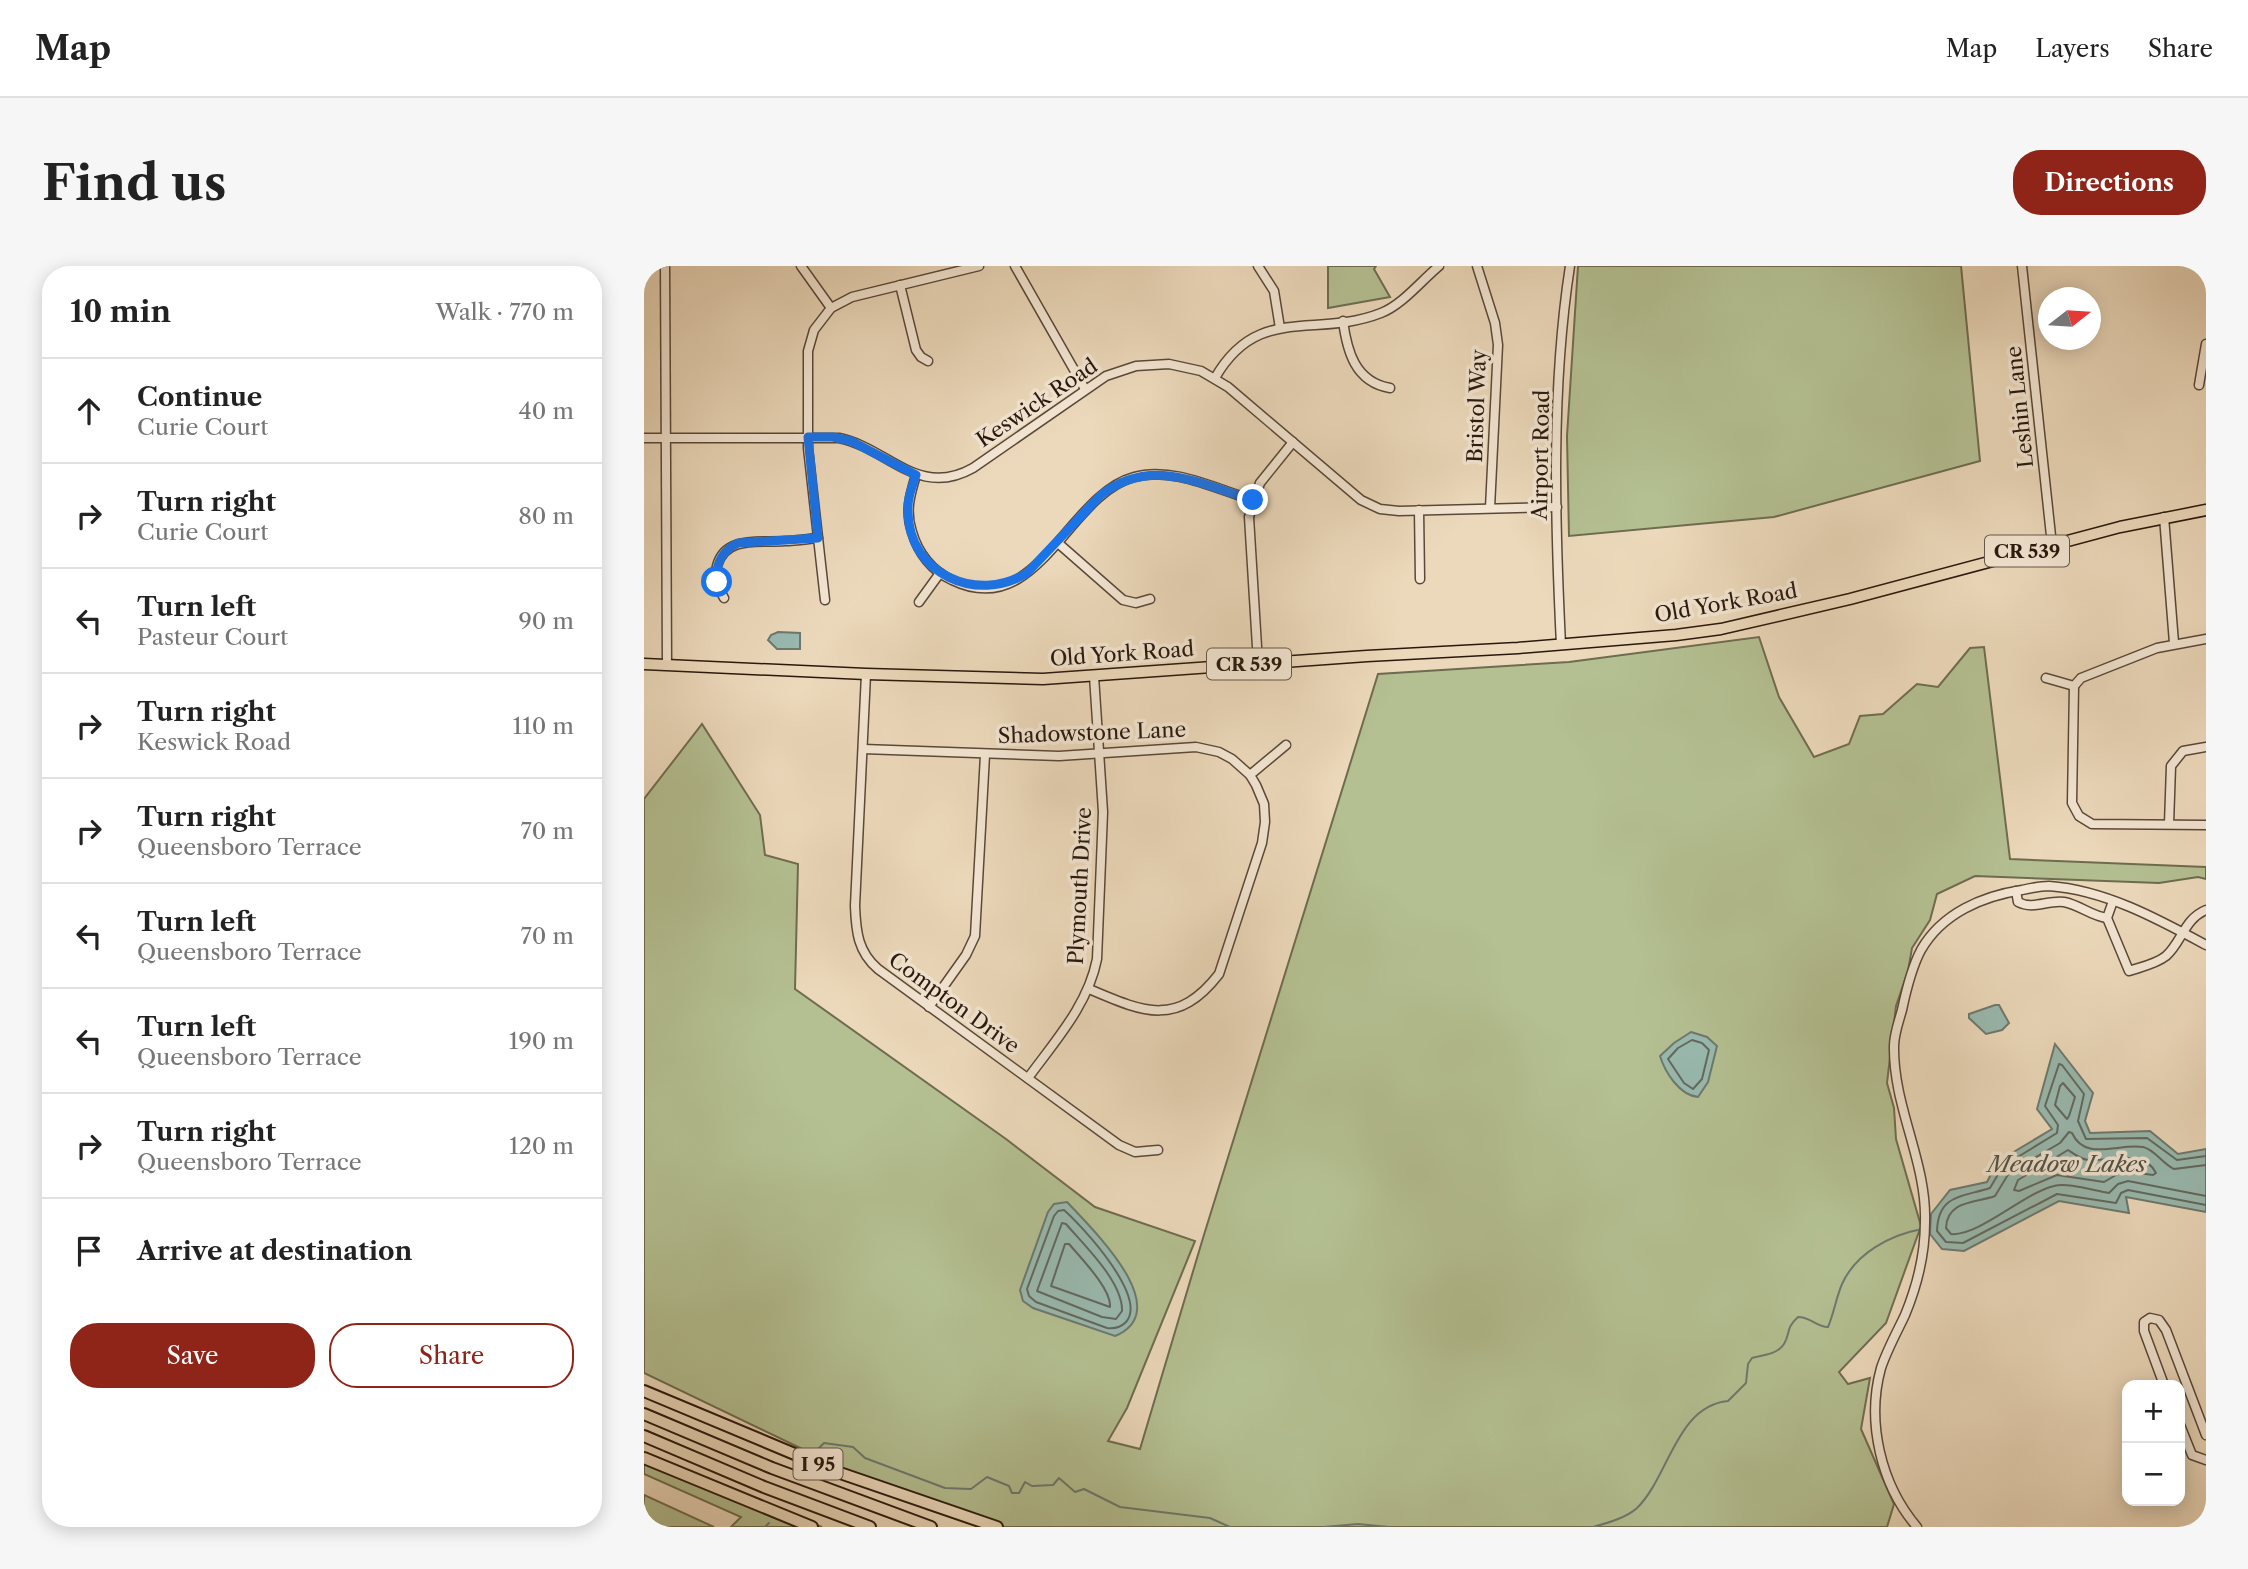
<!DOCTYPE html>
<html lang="en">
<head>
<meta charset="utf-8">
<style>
  body { margin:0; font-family:"Libre Caslon Text",serif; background:#f6f6f6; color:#222 }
  .controls { position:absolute; right:21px; bottom:21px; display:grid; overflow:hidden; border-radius:14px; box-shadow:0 4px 18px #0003 }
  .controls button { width:63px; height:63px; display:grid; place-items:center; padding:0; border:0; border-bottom:2px solid #e0e0e0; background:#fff; color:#222; font:35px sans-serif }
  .compass { position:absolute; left:1394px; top:21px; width:63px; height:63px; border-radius:50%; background:#fff; box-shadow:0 4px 18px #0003; rotate:73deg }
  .stop { position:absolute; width:21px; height:21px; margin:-16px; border:5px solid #1a73e8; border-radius:50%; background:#fff }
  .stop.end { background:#1a73e8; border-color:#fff; box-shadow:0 2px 7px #0008 }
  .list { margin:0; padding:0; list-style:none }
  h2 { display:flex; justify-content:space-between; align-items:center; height:91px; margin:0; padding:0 28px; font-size:30px }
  h2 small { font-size:23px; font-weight:400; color:#767676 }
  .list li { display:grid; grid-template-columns:46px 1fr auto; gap:21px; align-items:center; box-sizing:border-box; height:105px; padding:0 28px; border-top:2px solid #e0e0e0 }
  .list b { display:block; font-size:26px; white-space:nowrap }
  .list p { margin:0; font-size:23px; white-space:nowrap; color:#767676 }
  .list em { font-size:23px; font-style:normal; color:#767676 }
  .actions { display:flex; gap:14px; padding:21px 28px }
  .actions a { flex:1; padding:16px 0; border:2px solid #8f2418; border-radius:28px; text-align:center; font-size:24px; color:#8f2418 }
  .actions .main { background:#8f2418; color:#fff }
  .icon { flex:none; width:38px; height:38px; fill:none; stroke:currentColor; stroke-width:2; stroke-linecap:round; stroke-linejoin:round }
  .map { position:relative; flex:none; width:1562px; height:1261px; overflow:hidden; border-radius:28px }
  header { display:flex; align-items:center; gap:42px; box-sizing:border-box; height:98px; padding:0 35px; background:#fff; border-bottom:2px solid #e0e0e0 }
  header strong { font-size:33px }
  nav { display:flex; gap:38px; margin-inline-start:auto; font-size:24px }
  .intro { display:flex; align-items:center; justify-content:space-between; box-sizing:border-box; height:168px; padding:0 42px }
  h1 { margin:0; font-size:49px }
  .button { padding:18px 32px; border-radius:28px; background:#8f2418; color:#fff; font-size:24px; font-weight:700 }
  main { display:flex; gap:42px; padding:0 42px }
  aside { flex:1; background:#fff; border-radius:28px; box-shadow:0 4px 18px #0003 }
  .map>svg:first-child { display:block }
  .green { fill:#b4c092; stroke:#6e6c50; stroke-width:2 }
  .water { fill:#99bab0; stroke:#6c796f; stroke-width:2 }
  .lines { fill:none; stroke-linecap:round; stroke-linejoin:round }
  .shore { stroke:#61695f; stroke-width:2 }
  .stream { stroke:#6c796f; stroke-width:2 }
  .minor-casing { stroke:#5a4839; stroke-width:11 }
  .major-casing { stroke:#29180e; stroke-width:13 }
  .highway-casing { stroke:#29180e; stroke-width:14 }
  .minor { stroke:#f3e6d3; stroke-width:8 }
  .major { stroke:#ecd9bb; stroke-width:10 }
  .highway { stroke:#ecd9bb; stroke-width:10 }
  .route { stroke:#1a73e8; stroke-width:9 }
  .labels { text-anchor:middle; stroke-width:7; stroke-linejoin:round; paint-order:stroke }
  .shield { fill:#f3e6d3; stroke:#665649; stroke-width:2 }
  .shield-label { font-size:19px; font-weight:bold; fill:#29180e }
  .street-label { font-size:21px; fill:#29180e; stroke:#f3e6d3 }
  .water-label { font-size:23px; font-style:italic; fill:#505147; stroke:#f3e6d3 }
</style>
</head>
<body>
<header>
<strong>Map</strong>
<nav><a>Map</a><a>Layers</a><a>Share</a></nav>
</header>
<div class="intro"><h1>Find us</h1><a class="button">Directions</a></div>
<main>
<aside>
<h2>10 min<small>Walk · 770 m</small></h2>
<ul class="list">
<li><svg class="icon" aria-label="ahead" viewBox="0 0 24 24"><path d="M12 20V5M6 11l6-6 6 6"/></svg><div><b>Continue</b><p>Curie Court</p></div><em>40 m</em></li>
<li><svg class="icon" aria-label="right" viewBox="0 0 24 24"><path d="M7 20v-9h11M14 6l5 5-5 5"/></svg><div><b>Turn right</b><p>Curie Court</p></div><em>80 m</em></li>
<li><svg class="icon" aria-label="left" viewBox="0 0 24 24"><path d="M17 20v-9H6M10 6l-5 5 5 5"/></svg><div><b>Turn left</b><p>Pasteur Court</p></div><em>90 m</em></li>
<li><svg class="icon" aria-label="right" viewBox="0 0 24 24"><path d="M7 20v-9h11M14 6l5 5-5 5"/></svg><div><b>Turn right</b><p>Keswick Road</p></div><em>110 m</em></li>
<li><svg class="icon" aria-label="right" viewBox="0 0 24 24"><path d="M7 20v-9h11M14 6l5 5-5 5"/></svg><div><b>Turn right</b><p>Queensboro Terrace</p></div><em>70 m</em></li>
<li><svg class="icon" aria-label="left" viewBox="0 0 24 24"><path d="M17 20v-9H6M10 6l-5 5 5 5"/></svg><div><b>Turn left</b><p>Queensboro Terrace</p></div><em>70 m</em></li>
<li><svg class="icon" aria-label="left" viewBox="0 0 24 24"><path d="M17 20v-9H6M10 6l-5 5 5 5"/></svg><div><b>Turn left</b><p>Queensboro Terrace</p></div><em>190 m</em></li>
<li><svg class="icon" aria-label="right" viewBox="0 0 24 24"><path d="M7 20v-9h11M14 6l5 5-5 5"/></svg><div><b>Turn right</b><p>Queensboro Terrace</p></div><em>120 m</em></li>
<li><svg class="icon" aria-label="arrive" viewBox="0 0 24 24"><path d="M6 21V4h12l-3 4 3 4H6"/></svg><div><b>Arrive at destination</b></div></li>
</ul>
<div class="actions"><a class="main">Save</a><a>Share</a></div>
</aside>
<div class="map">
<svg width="1562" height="1261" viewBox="0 0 1562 1261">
  <rect width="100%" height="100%" fill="#ecd9bb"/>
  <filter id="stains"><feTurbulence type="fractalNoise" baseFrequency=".00286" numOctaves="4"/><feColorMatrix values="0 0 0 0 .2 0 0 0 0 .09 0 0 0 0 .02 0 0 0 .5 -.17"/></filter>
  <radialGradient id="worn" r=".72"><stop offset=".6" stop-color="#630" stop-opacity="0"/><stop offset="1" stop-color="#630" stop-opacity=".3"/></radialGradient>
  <g class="green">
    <polygon points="684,0 732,0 730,3 746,31 684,42"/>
    <polygon points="934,0 1317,0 1336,195 1130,251 925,270 923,170"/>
    <polygon points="1115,371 1135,431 1170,491 1205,478 1216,450 1239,448 1273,418 1294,421 1326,382 1340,381 1366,593 1562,601 1562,613 1554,611 1515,617 1331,610 1293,628 1286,654 1268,682 1264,705 1252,740 1243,817 1250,842 1252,873 1277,960 1242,1057 1195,1106 1204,1118 1226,1112 1217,1163 1250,1238 1243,1261 337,1261 283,1243 0,1107 0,533 58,458 116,549 121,589 154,598 151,723 362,873 451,941 551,975 483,1142 464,1175 496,1183 559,972 734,408 925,396"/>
    <polygon points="0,1188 109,1235 178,1261 87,1261 97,1251 0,1208"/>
    <polygon points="0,1229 70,1261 0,1261"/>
  </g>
  <g class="water">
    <polygon points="134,366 156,367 156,383 133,383 124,374 127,369"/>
    <polygon points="1351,739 1355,739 1365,757 1358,764 1342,768 1325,752 1325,748"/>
    <path d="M1047,766L1063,771L1073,780L1064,816L1054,831C1035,829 1021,806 1016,790L1030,777Z"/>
    <polygon points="1411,778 1449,827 1441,855 1446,867 1506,865 1534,888 1562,883 1562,946 1482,931 1485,947 1415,935 1320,985 1298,983 1286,968 1287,948 1306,924 1343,916 1353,896 1408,863 1393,843"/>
    <path d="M423,936C448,963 533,1044 471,1070L389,1042L379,1035L376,1024L404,946L410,938Z"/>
  </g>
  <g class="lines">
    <g class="shore">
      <polygon points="1048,774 1058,777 1065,784 1058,813 1049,823 1040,817 1024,793 1034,782"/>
      <polygon points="1419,817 1431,831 1425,850 1423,853 1411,839 1416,820"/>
      <path d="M1424,884C1430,888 1436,893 1444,894C1467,896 1500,882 1512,907L1509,909L1479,905L1460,916L1413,909L1375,925L1370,924L1374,914Z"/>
      <path d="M1562,890L1533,894L1503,872L1442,873L1434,855L1440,828L1418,799L1415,798L1401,840L1414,859L1413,867L1359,900L1346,922C1319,931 1294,928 1293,965L1302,976L1319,977L1413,928L1472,937L1477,927L1484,924L1562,939"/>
      <path d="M1562,899L1530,903C1519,898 1510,883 1499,881C1475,877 1441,896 1428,867L1425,866L1416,877L1365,907L1351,930C1332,937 1303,934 1302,962L1307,968C1334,971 1380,927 1410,920C1423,916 1451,925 1465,927L1474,918L1484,915L1562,930"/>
      <path d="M420,944C439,961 504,1031 482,1056C476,1062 470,1063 463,1062L392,1036L385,1030L383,1023L410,950L414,945Z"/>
      <path d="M418,957L422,958C440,979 479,1016 478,1045L472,1053L458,1051L393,1025Z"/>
      <path d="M421,978H425C437,992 468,1024 466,1041L407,1020Z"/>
    </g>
    <g class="stream">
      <polyline points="172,1185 180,1177 209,1181 221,1192 301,1222 327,1223 343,1211 365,1220 368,1227 375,1227 381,1216 388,1220 409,1219 415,1212 431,1226 440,1223 476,1241 566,1252 586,1261"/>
      <polyline points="121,1261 125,1257"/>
      <polyline points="680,1261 714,1258 745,1261"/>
      <path d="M949,1261C963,1257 982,1252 993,1242C1025,1211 1032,1140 1084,1135L1102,1117L1104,1098L1108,1092C1119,1089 1134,1088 1140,1078C1147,1066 1141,1063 1154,1051C1167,1051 1172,1061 1184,1061C1190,1047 1192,1032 1198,1018C1212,987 1246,969 1278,963"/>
    </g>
    <g class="minor-casing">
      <g id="minor">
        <polyline points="21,0 23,399"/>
        <polyline points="157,0 187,42"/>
        <polyline points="371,0 441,123"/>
        <polyline points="614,0 630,25 636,62"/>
        <polyline points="833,0 851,57 854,79 846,242"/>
        <polyline points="1378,0 1408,279"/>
        <polyline points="256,19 272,84 277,91 284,95"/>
        <path d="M699,55C703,85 711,116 746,122"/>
        <path d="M571,112C614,37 671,73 737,47C758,39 777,15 795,0"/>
        <polyline points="1555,119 1562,78"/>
        <path d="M0,172H195C244,182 274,233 329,202L462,110L492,100L525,98L557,105L584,121L717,234L736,243L755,245L913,241"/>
        <path d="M272,209C266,229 261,245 268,266C274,287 288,305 308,314C394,356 423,229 490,211C528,200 572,223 609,234"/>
        <polyline points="775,244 776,313"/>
        <polyline points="1520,251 1530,377"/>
        <polyline points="414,277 479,334 492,337 506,333"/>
        <path d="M80,332C74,322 70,311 73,300C81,269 116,277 141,275C152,275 163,273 174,272"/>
        <polyline points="181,334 164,182 164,85 170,64 187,42 208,31 335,0"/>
        <polyline points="275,336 296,307"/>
        <path d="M917,379C911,255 907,123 926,0"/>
        <polyline points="614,397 605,251 616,217 649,176"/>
        <path d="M222,408L211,640C212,666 214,686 234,703L475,879L491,886L514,884"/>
        <polyline points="1402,412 1430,420"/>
        <polyline points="1430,420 1428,537 1435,550 1448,558 1562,559"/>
        <polyline points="1430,420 1437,412 1513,382 1562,373"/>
        <path d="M219,483L415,490L552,481L575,486L588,493L606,509L612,519L620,538L621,556L618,577L575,708C533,762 499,746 445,723"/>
        <polyline points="606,509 642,479"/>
        <polyline points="1525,558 1527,500 1539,485 1562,481"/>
        <path d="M1372,625L1374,636C1389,644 1403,634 1420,636C1436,639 1447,650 1463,652"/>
        <path d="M1469,635L1463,652L1485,705C1497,701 1512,698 1522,690C1538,676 1540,653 1562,644"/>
        <polyline points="285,741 322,689 331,670 341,489"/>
        <path d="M384,812C411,775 444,739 453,693L459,546L450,410"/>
        <polyline points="1520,1119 1500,1065 1500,1056 1506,1052 1515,1054 1522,1064 1562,1169"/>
        <polyline points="1536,1159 1548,1189 1562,1194"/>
        <path d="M1273,1261C1237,1219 1222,1156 1237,1102C1243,1084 1253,1066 1261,1049C1273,1020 1281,988 1281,956C1283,896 1249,841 1250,780C1250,768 1255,755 1258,744C1262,725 1268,701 1277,684C1298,647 1339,630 1378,624C1387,622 1396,620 1405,620C1461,624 1514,653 1562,679"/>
      </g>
    </g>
    <g class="major-casing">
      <polyline id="major" points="0,398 222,408 399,413 723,390 874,382 1032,369 1077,363 1206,333 1476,261 1562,244"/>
    </g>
    <g class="highway-casing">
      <g id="highway">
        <polyline points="0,1125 196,1207 353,1261"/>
        <polyline points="0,1148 128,1202 287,1261"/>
        <polyline points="0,1170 120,1221 226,1261"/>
        <polyline points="0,1192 168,1261"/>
      </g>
    </g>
    <use href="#minor" class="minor"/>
    <use href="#major" class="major"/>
    <use href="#highway" class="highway"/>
  </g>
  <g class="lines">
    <path class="route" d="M73,316C71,298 78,285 94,277L174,272L164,171H189L207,175L272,209C268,221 263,233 264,246C265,308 333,338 383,307L457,229C507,190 556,218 609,234"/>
  </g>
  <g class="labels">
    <g class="shield">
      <rect x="1341" y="269.5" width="84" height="31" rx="5"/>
      <rect x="563" y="382.5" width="84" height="31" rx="5"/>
      <rect x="149.5" y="1182.5" width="49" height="31" rx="5"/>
    </g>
    <g class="shield-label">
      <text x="1383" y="292">CR 539</text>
      <text x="605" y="405">CR 539</text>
      <text x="174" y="1205">I 95</text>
    </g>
    <g class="street-label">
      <text transform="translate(393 137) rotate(-34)" y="7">Keswick Road</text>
      <text transform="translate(833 140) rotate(-88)" y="7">Bristol Way</text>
      <text transform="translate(1376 141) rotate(-96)" y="7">Leshin Lane</text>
      <text transform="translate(897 189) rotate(-89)" y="7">Airport Road</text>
      <text transform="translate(1082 337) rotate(-10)" y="7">Old York Road</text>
      <text transform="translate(478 388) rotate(-4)" y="7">Old York Road</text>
      <text transform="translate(448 467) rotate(-2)" y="7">Shadowstone Lane</text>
      <text transform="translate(436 620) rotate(-87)" y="7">Plymouth Drive</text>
      <text transform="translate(310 737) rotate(36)" y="7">Compton Drive</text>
    </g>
    <g class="water-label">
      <text x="1423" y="906">Meadow Lakes</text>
    </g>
  </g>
  <rect width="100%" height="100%" filter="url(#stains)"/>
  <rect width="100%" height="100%" fill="url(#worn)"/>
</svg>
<div class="controls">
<button>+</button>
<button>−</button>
</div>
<svg class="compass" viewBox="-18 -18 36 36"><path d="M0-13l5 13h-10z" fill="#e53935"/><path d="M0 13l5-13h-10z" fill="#767676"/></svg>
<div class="stop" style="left:73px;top:316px"></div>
<div class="stop end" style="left:609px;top:234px"></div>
</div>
</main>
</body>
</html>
